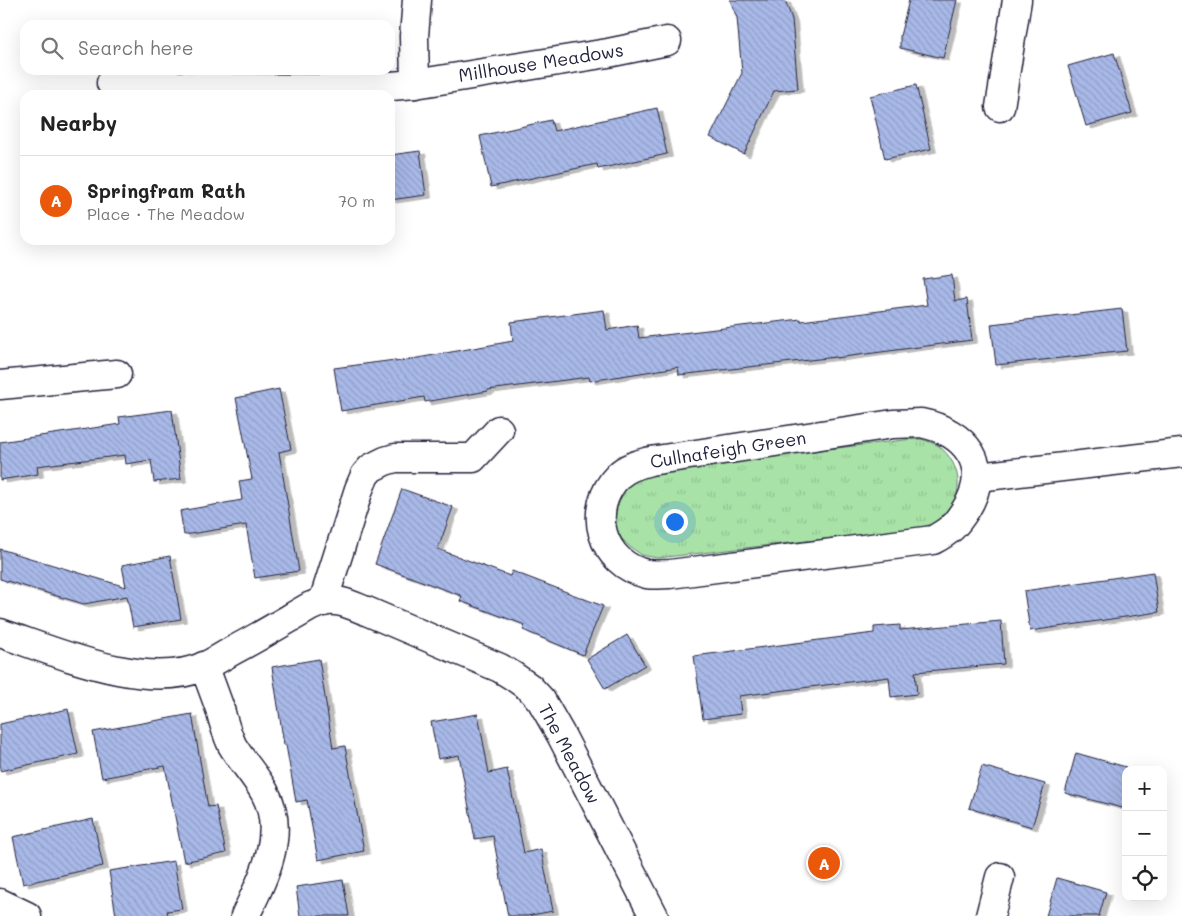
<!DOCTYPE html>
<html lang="en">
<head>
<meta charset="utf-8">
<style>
  body { margin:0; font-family:Mali,sans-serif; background:#f2f2f2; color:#222 }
  .controls { position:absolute; right:15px; bottom:15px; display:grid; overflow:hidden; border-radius:10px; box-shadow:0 5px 20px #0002 }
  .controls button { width:45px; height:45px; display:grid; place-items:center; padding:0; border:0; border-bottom:1px solid #e0e0e0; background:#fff; color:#222; font:25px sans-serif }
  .you { position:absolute; left:674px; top:521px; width:18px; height:18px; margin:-12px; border:4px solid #fff; border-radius:50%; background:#1a73e8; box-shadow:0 0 0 8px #1a73e833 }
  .badge { display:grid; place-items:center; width:32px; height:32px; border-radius:50%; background:#ea580c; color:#fff; font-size:16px; font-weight:700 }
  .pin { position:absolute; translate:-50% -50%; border:2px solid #fff; box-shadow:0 1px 5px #0006 }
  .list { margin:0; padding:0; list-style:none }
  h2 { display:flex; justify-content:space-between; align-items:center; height:65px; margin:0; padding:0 20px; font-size:21px }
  h2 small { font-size:16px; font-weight:400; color:#767676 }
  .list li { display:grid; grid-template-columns:32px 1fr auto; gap:15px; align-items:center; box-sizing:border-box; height:90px; padding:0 20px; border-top:1px solid #e0e0e0 }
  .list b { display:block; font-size:19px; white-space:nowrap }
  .list p { margin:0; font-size:16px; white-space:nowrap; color:#767676 }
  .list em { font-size:16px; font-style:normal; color:#767676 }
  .icon { flex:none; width:28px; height:28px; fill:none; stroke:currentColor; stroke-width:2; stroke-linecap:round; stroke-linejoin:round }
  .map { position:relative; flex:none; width:1182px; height:916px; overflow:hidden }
  .search { position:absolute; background:#fff; box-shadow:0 5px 20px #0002; left:20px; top:20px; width:375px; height:55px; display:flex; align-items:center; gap:12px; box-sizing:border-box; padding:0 18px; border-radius:15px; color:#767676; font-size:19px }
  .panel { position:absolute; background:#fff; box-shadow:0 5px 20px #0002; left:20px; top:90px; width:375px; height:155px; border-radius:15px }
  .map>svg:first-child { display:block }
  .grass { fill:url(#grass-tufts); stroke:#658271 }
  .building { fill:url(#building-back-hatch); stroke:#22223b; filter:url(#shadow) }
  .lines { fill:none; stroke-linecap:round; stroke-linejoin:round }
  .minor-casing { stroke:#22223b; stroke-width:31 }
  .minor { stroke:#fff; stroke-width:28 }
  .labels { text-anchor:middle; stroke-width:4.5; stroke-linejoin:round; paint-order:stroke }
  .street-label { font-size:18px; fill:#22223b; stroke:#fff }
</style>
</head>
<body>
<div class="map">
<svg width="1182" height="916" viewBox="0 0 1182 916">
  <defs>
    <pattern id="grass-tufts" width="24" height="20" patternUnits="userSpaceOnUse" patternTransform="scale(1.25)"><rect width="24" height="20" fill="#a8e2a7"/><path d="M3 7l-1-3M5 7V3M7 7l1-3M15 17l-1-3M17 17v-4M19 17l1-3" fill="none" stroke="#90c291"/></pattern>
    <pattern id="building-back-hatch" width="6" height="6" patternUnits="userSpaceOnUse" patternTransform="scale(1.25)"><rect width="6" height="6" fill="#a8b8e7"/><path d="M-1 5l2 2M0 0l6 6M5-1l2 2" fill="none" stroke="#909ec7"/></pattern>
    <filter id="shadow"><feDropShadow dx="5.5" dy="3" stdDeviation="0" flood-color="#0004"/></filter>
  </defs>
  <rect width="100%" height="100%" fill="#fff"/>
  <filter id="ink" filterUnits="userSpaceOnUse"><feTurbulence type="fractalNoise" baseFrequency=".02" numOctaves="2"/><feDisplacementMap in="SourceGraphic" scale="10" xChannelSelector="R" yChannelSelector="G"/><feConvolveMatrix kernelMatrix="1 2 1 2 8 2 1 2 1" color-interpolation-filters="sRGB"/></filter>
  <g filter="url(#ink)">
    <path class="grass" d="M921,439C927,441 934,443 939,446C962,465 965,495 944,517C935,525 923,527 912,529L657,558L642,555L630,547L622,539L614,526L613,507L628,481L653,470L904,440Z"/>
    <g class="building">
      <polygon points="730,0 785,0 792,19 798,89 774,91 744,154 710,137 742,73 737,18"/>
      <polygon points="909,0 957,0 943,58 900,48 900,36"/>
      <polygon points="1114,53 1132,113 1086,126 1068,66"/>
      <polygon points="916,85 931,149 885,159 870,96"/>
      <polygon points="657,108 667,154 598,169 597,164 491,187 480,136 551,120 554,131"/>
      <polygon points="420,151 426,195 390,200 390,155"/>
      <polygon points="952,275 955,301 967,299 972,340 836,358 836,357 679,375 678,367 590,381 589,377 488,390 488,391 425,402 424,397 341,411 334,368 395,360 395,362 513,341 511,322 604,310 607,330 637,325 639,338 801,319 801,321 927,305 923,279"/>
      <polygon points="1122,309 1127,351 996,365 991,324"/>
      <polygon points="279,389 291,449 279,452 299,571 255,578 246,525 184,535 180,511 242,500 239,481 252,479 236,398"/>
      <polygon points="172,410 181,479 154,482 151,460 126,464 125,455 37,466 38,474 0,480 0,442 120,424 119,417"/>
      <polygon points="402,489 453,507 438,549 510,576 512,571 603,606 583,655 523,630 525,625 460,601 462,596 375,564"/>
      <polygon points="0,549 126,587 122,565 170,556 181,619 133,627 127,596 84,604 0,579"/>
      <polygon points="1153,572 1159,612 1030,631 1024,591"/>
      <polygon points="1001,621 1004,664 915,672 917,694 891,697 889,677 739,696 741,714 703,719 694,656 874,633 874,627 900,625 900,630"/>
      <polygon points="627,635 645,665 605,689 587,659"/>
      <polygon points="319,659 333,748 345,746 364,851 318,860 307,800 296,802 286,745 284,745 272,667"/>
      <polygon points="68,709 78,754 0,771 0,724"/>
      <polygon points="192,714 208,807 216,806 226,853 184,862 165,766 102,778 93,732"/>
      <polygon points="478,714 489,773 507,769 524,853 541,849 553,911 527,916 508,916 493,836 475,839 459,755 438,759 431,722"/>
      <polygon points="1076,753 1126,767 1126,809 1065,793"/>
      <polygon points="982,766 1045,784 1032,827 969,808"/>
      <polygon points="93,819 103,866 23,884 13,837"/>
      <polygon points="174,861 182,909 167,911 168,916 116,916 109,871"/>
      <polygon points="1057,878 1106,892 1099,916 1046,916"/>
      <polygon points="343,880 349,916 300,916 296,887"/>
    </g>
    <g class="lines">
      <g class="minor-casing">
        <g id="minor">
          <polyline points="111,83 232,88 355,89 415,84 608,53 667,41"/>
          <polyline points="415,84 414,36 417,0"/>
          <polyline points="1000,107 1017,0"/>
          <polyline points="0,385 117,374"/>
          <path d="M921,423C966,432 993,466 966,509C955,526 950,531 933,540L670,574C663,574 655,575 647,574C601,564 585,509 619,475C627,467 639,464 650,461L893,424Z"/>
          <polyline points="978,477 1182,453"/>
          <polyline points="323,602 359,489 365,475 371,468 385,461 395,458 473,458 499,430"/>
          <path d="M0,633C57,652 146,692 205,666C214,662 223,656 232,651C259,637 285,621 311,606C315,605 319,602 323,602C337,598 351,605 364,610L500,668L513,676L530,688L541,700L561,735L654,916"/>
          <path d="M204,666C210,681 215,695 220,709C223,721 227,734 232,745C242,762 256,776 265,793C287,833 263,879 245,916"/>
          <polyline points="0,903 27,916"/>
          <polyline points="990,916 1000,877"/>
        </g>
      </g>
      <use href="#minor" class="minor"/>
    </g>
  </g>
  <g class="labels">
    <g class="street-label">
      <text transform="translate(541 63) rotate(-9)" y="6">Millhouse Meadows</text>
      <text transform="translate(728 450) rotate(-9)" y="6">Cullnafeigh Green</text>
      <text transform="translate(569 754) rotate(62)" y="6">The Meadow</text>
    </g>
  </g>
</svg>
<div class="controls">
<button>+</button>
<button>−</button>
<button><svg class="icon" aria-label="locate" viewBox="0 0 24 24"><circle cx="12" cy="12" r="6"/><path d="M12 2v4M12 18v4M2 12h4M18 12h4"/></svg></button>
</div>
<div class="you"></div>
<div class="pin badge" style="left:824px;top:863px">A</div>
<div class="search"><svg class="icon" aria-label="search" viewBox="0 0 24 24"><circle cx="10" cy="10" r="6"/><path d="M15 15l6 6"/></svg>Search here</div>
<section class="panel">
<h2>Nearby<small></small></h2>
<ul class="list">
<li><span class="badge">A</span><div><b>Springfram Rath</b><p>Place · The Meadow</p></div><em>70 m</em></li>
</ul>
</section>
</div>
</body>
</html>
